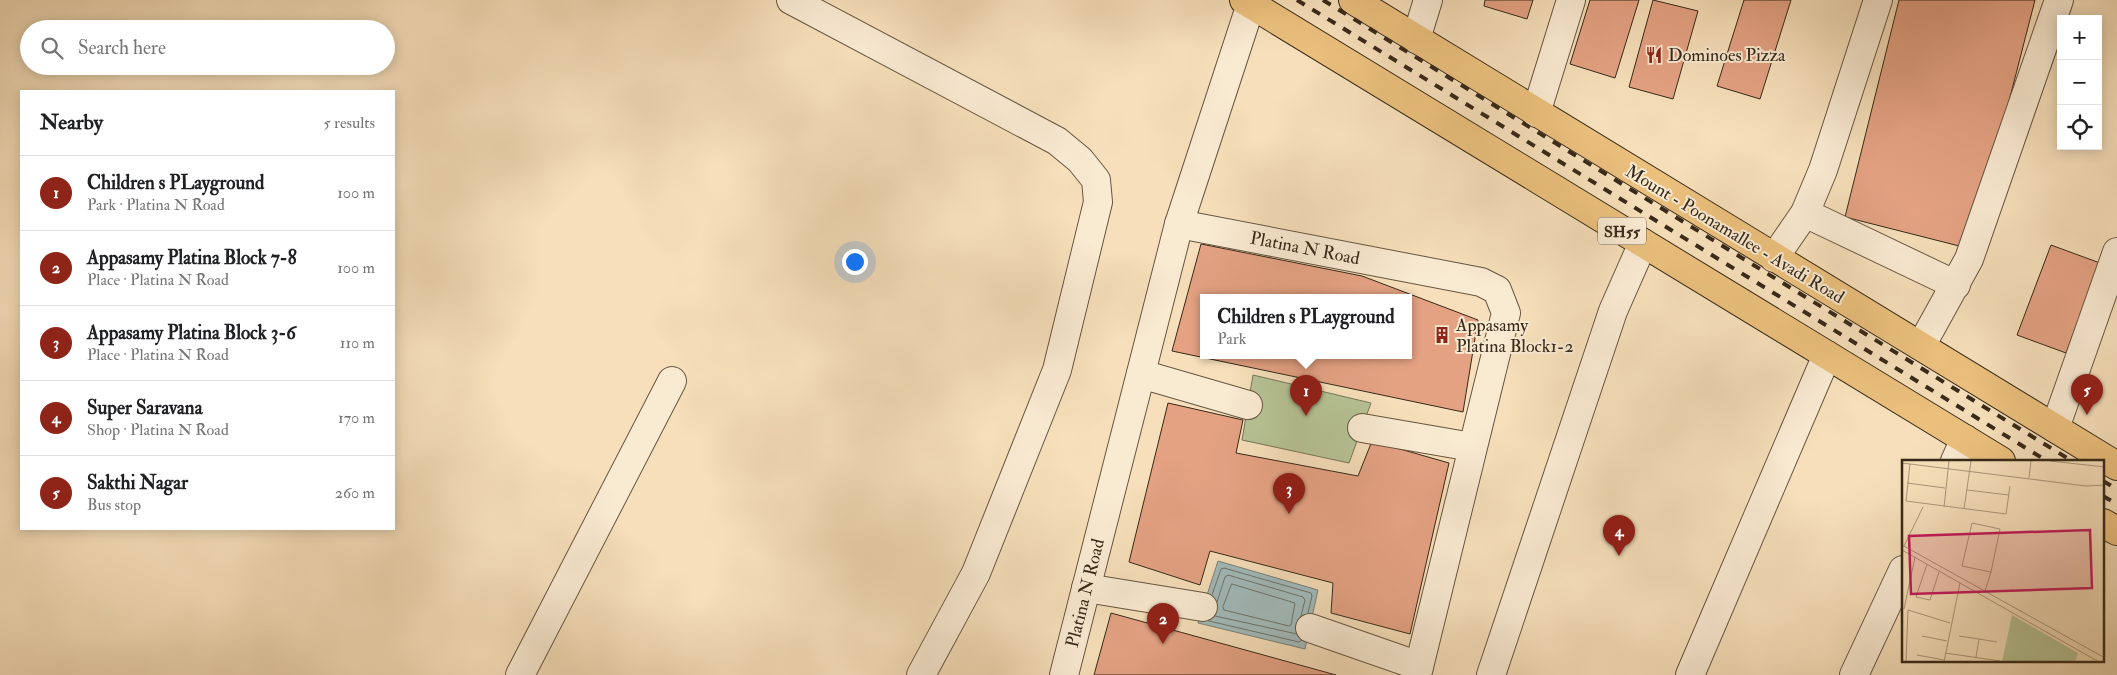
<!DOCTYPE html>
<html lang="en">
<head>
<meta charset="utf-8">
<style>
  body { margin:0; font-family:"IM FELL Double Pica",serif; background:#f2f2f2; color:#202124 }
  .controls { position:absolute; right:15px; top:15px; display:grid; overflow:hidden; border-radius:0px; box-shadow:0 2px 12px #0003 }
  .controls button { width:45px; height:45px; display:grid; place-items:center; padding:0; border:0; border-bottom:1px solid #e0e0e0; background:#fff; color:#202124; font:25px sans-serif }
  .you { position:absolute; left:854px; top:261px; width:18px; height:18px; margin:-12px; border:4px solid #fff; border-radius:50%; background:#1a73e8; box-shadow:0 0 0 8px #1a73e833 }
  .badge { display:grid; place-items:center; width:32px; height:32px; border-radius:50%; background:#8f2418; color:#fff; font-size:16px; font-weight:700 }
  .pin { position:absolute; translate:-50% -41px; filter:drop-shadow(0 1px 2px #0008) }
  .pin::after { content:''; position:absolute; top:26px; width:18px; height:15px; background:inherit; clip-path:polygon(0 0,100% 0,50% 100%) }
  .popup { position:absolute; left:1200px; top:294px; width:212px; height:65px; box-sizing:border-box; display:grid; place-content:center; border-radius:0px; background:#fff; filter:drop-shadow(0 1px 4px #0005); font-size:16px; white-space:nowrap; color:#757577 }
  .popup b { font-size:19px; color:#202124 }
  .popup::after { content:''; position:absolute; left:50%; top:100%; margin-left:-10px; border:10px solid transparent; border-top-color:#fff }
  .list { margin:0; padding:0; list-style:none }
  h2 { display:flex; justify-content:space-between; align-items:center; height:65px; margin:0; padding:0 20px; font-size:21px }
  h2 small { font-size:16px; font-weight:400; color:#757577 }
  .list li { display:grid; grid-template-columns:32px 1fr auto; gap:15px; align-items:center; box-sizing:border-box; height:75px; padding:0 20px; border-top:1px solid #e0e0e0 }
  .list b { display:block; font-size:19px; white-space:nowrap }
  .list p { margin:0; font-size:16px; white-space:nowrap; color:#757577 }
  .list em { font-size:16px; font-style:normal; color:#757577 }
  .icon { flex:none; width:28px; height:28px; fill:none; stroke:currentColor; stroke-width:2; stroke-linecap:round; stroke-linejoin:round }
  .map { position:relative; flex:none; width:2117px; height:675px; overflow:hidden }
  .search { position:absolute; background:#fff; box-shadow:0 2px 12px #0003; left:20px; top:20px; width:375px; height:55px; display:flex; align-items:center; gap:12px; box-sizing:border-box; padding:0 18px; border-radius:28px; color:#757577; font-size:19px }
  .panel { position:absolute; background:#fff; box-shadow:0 2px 12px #0003; left:20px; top:90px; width:375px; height:440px; border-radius:0px }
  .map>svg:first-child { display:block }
  .green { fill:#b6c395; stroke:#767657 }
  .water { fill:#a1babb; stroke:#77807a }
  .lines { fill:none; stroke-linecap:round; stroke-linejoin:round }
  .shore { stroke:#6c726a; stroke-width:1 }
  .building { fill:#e4a283; stroke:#372919; fill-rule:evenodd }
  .minor-casing { stroke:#675641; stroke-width:30 }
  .major-casing { stroke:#372919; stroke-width:30 }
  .minor { stroke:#f9ead2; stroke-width:28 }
  .major { stroke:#ebc07d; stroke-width:28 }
  .rail { stroke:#372919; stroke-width:4; stroke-dasharray:9 9; stroke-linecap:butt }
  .labels { text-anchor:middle; stroke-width:4; stroke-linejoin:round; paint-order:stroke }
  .shield { fill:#f9ead2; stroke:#716350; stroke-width:1 }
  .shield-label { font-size:16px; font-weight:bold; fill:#372919 }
  .poi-label { font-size:18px; fill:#372919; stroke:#f9ead2; text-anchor:start }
  .street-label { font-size:18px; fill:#372919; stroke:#f9ead2 }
  .inset-road { fill:none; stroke:#aa967a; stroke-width:1 }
  .view { fill:#c2185b; fill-opacity:0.15; stroke:#c2185b; stroke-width:2.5 }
  .inset-edge { fill:none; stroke:#372919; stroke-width:2.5 }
</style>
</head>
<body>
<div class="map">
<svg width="2117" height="675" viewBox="0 0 2117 675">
  <rect width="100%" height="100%" fill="#f6dfba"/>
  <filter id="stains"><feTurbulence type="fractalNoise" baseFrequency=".004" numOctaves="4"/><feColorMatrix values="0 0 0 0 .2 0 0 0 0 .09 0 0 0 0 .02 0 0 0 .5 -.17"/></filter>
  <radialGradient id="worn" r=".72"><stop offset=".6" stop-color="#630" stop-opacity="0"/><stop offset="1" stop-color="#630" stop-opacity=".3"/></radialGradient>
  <polygon class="green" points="1253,375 1371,403 1349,463 1242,440"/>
  <polygon class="water" points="1218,561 1318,590 1305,649 1198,623"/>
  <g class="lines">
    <g class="shore">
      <polygon points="1232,584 1295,603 1291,625 1289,626 1224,610 1223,607"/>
      <polyline points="1212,595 1221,569 1224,568 1311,593 1312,596 1308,613"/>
      <polyline points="1217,602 1225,577 1228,575 1303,597 1305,600 1301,616"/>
      <polyline points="1215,616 1297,634"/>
      <polyline points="1209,621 1299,642 1302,640"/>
    </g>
  </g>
  <g class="building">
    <polygon points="1485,0 1533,0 1527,19 1484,6"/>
    <polygon points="1590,0 1639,0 1615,78 1570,64"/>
    <polygon points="1653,0 1698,11 1673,99 1629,87"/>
    <polygon points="1744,0 1791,0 1760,99 1717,86"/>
    <polygon points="1899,0 2035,0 1971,249 1845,217"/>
    <path d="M1201,244L1362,276L1478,320L1463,412L1172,351ZM1204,297H1408V355H1204Z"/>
    <polygon points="2051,245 2100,263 2066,353 2017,335"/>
    <polygon points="1168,403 1243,420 1236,453 1358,476 1372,441 1449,463 1410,634 1331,613 1333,583 1210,551 1200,585 1129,562"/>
    <polygon points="1111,613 1336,675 1094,675"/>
  </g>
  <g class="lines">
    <g class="minor-casing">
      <g id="minor">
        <polyline points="791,0 1057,141 1080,160 1096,180 1098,202 1057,370 976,573 921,675"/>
        <polyline points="1416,39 1428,0"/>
        <polyline points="1536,113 1571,0"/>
        <polyline points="1805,213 1956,285"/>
        <polyline points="1179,224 1481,282 1497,290 1506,313 1417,675"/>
        <polyline points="1774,258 1805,213 1823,170 1878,0"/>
        <polyline points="1921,346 1969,259 2059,0"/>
        <polyline points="1141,374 1248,405"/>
        <polyline points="1362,428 1472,447"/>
        <polyline points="2055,428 2117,252"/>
        <polyline points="1955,461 1965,439"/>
        <polyline points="1086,588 1203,607"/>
        <polyline points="1310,628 1419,666"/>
        <polyline points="520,675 672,381"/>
        <polyline points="1064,675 1179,224 1251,4"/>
        <polyline points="1491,675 1613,311 1643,243"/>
        <polyline points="1690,675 1827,355"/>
        <polyline points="1854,675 1903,570"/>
      </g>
    </g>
    <g class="major-casing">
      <g id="major">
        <polyline points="1244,0 2001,461"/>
        <polyline points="1353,0 2117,466"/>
        <polyline points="2103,523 2117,531"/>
      </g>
    </g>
    <use href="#minor" class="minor"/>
    <use href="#major" class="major"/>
    <g class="rail">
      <polyline points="1297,0 2047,461"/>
      <polyline points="1323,0 2072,461"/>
      <polyline points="2103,481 2117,489"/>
      <polyline points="2103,496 2117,504"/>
    </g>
  </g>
  <defs>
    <g id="restaurant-bare" transform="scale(1.35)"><path d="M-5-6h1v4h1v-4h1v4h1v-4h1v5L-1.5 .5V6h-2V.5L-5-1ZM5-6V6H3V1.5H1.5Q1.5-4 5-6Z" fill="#8f2418" stroke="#f9ead2" stroke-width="2.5" paint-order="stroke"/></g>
    <g id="building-bare" transform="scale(1.35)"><path d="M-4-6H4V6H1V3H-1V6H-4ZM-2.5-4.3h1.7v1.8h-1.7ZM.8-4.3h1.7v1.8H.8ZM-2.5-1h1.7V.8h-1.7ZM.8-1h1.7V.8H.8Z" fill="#8f2418" stroke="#f9ead2" stroke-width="2.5" paint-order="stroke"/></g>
  </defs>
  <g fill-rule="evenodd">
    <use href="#restaurant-bare" x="1654" y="55"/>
    <use href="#building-bare" x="1442" y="335"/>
  </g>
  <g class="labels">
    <rect class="shield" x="1598" y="217.5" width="48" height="27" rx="4"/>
    <g class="shield-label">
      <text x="1622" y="237">SH55</text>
    </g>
    <g class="poi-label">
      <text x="1668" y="61">Dominoes Pizza</text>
      <text x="1456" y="331">Appasamy<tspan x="1456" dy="21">Platina Block1-2</tspan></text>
    </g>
    <g class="street-label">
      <text transform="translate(1735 234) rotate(31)" y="6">Mount - Poonamallee - Avadi Road</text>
      <text transform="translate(1305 248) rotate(11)" y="6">Platina N Road</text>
      <text transform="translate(1085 593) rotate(-76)" y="6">Platina N Road</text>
    </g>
  </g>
  <g transform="translate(1902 460)">
    <rect width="202" height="202" fill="#f6dfba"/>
    <path d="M110,155L176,193L173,202H100Z" fill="#b6c395"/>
    <path class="inset-road" d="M148,1L203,7M0,3L184,26L203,25M8,4L4,41L104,54L108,26M127,18L129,1M5,23L43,28M65,30L107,35M42,47L47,1M62,49L69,1M0,85L203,198M2,86L21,47M0,90L197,202M25,104L14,137L28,140L37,112M83,131L89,112L98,69L70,63L60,106L89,112M2,149L13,97M6,150L48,163M20,176L45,181M57,176L77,179L74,197M77,179L95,182M43,193L98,201M15,195L42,200M4,202L6,150M42,202L58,123"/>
    <path class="view" d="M188,70L190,128L9,134L7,76Z"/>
    <rect width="202" height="202" class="inset-edge"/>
  </g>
  <rect width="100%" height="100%" filter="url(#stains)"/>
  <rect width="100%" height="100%" fill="url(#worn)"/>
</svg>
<div class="controls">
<button>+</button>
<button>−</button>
<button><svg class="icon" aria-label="locate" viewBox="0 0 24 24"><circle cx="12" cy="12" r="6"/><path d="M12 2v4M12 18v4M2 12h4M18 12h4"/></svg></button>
</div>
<div class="you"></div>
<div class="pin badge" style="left:1306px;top:416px">1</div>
<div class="popup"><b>Children s PLayground</b>Park</div>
<div class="pin badge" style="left:1163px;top:644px">2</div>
<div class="pin badge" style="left:1289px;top:514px">3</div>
<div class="pin badge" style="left:1619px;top:556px">4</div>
<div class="pin badge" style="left:2087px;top:415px">5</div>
<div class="search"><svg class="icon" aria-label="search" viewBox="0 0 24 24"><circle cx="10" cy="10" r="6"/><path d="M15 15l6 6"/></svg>Search here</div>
<section class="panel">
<h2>Nearby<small>5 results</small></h2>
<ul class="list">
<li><span class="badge">1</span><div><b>Children s PLayground</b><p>Park · Platina N Road</p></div><em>100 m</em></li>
<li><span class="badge">2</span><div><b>Appasamy Platina Block 7-8</b><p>Place · Platina N Road</p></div><em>100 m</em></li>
<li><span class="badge">3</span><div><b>Appasamy Platina Block 3-6</b><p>Place · Platina N Road</p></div><em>110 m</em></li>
<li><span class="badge">4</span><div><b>Super Saravana</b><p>Shop · Platina N Road</p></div><em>170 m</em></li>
<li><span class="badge">5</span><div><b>Sakthi Nagar</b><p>Bus stop</p></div><em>260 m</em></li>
</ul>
</section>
</div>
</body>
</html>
